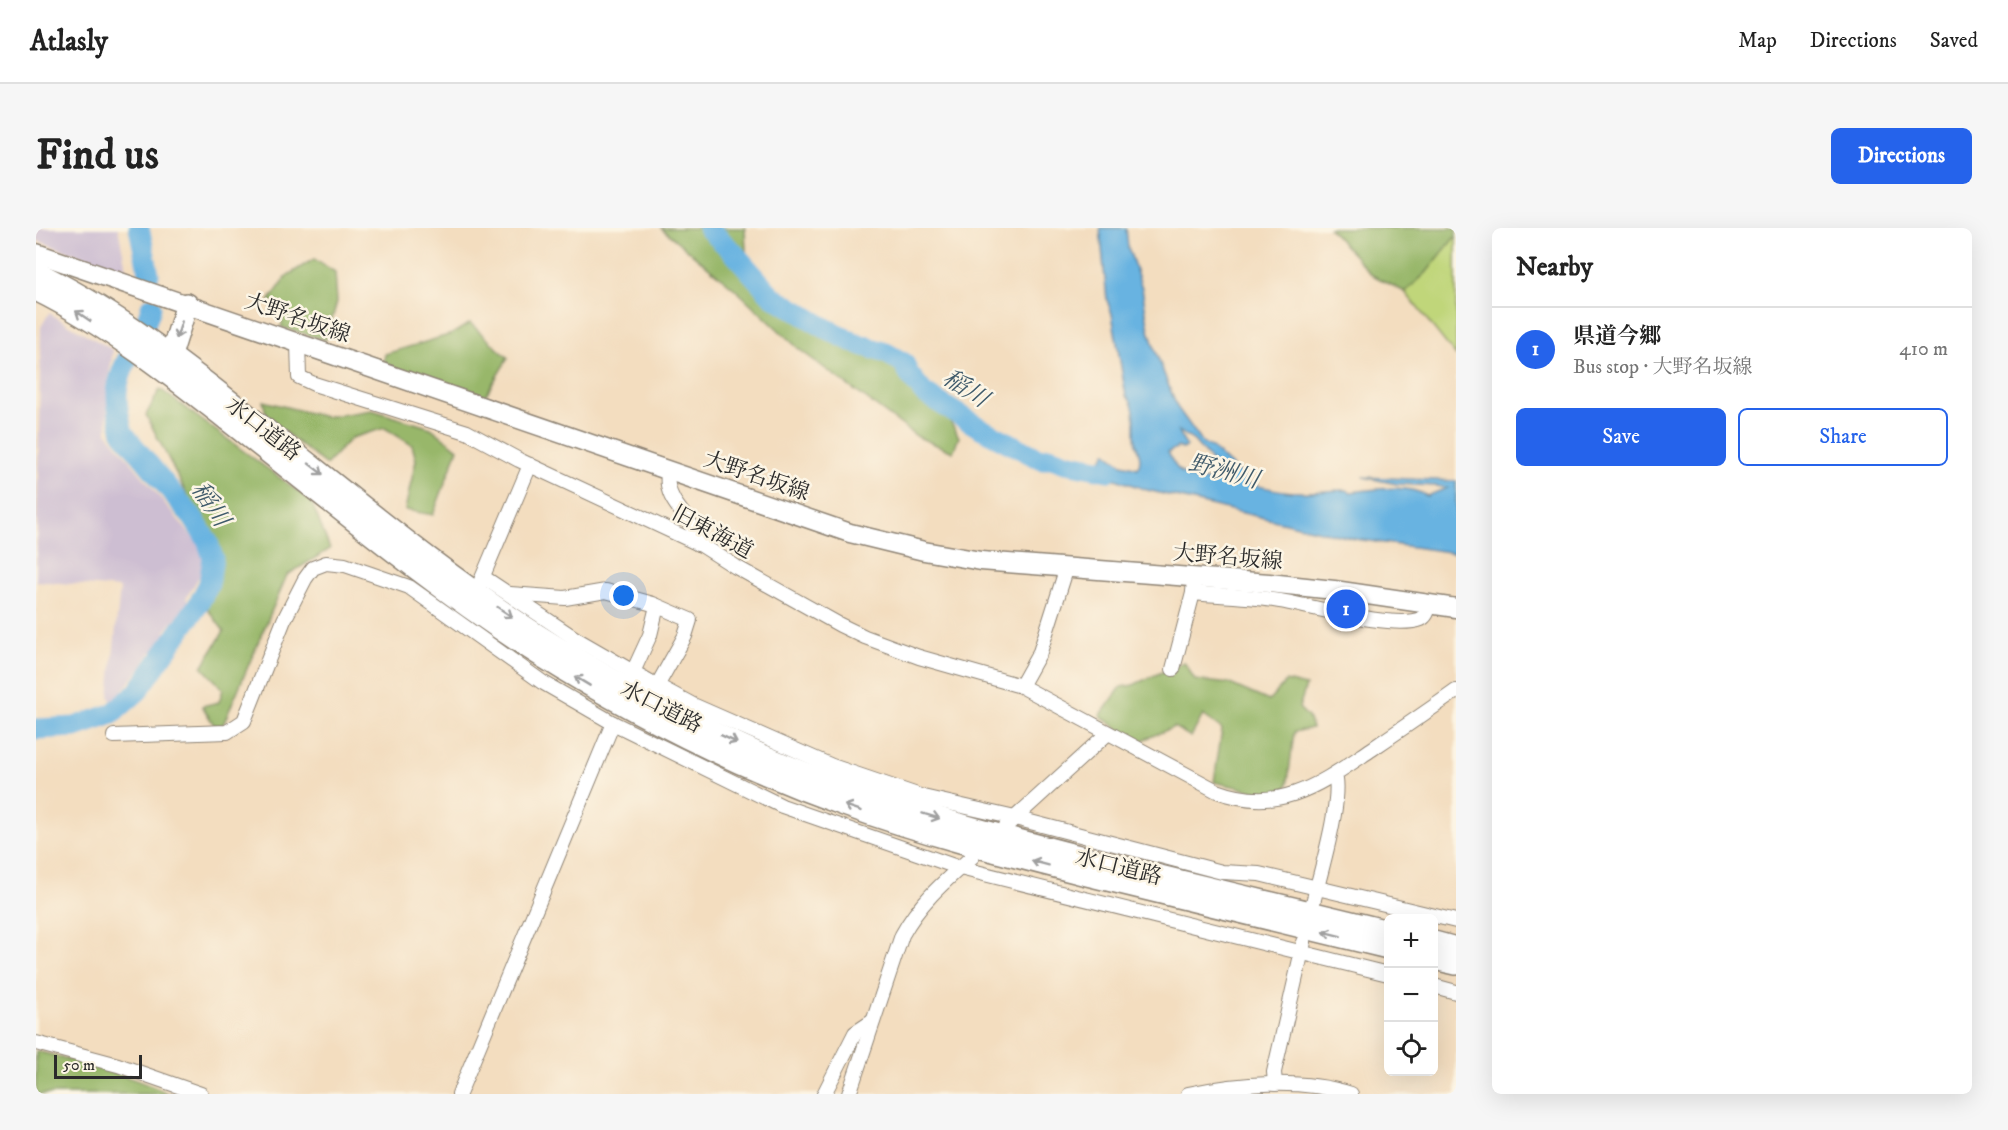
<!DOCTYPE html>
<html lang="en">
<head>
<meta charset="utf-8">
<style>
  body { margin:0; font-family:"IM FELL DW Pica","Noto Serif JP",serif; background:#f6f6f6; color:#222 }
  .controls { position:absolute; right:18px; bottom:18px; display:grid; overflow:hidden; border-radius:9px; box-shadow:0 6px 24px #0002 }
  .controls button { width:54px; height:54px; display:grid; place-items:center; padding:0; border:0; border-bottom:2px solid #e0e0e0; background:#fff; color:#222; font:30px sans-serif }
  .scale { position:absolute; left:18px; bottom:15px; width:88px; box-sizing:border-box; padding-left:6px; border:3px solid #2b2b2b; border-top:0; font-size:16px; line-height:21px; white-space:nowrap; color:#2b2b2b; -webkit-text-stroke:4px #fcf5e5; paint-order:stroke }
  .you { position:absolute; left:588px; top:368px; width:21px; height:21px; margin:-15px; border:4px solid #fff; border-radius:50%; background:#1a73e8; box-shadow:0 0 0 9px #1a73e833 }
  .badge { display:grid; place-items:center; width:39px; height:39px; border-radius:50%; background:#2563eb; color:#fff; font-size:20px; font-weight:700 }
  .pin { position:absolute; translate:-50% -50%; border:3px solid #fff; box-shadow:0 2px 6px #0006 }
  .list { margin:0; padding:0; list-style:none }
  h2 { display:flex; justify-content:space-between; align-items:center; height:78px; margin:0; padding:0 24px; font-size:26px }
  h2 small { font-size:20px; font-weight:400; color:#767676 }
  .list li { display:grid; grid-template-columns:39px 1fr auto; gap:18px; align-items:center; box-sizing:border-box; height:84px; padding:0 24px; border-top:2px solid #e0e0e0 }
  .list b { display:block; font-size:22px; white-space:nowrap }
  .list p { margin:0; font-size:20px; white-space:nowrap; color:#767676 }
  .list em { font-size:20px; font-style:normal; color:#767676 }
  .actions { display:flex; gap:12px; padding:18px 24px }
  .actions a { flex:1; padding:14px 0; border:2px solid #2563eb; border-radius:9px; text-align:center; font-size:21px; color:#2563eb }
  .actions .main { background:#2563eb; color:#fff }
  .icon { flex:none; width:33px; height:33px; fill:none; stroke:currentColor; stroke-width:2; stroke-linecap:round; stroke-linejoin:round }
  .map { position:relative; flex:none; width:1420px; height:866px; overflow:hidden; border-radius:9px }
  header { display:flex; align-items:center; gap:36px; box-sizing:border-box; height:84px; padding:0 30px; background:#fff; border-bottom:2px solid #e0e0e0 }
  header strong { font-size:28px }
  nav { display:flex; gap:33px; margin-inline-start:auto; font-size:21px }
  .intro { display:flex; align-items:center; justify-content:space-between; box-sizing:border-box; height:144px; padding:0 36px }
  h1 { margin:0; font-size:42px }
  .button { padding:15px 27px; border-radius:9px; background:#2563eb; color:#fff; font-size:21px; font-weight:700 }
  main { display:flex; gap:36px; padding:0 36px }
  aside { flex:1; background:#fff; border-radius:9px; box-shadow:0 6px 24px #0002 }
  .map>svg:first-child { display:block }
  .industrial { fill:#cdbed2 }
  .green { fill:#c0d67a; stroke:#768052; stroke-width:1.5 }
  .forest { fill:#98b76a; stroke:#62714a; stroke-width:1.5 }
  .water { fill:#68b3e1; stroke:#4a6f86; stroke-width:1.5; fill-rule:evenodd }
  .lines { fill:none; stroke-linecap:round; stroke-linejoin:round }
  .river { stroke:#68b3e1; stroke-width:21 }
  .minor-casing { stroke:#8f8475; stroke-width:16 }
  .major-casing { stroke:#8f8475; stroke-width:21 }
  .highway-casing { stroke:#8f8475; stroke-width:24 }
  .minor { stroke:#fff; stroke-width:14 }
  .major { stroke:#fff; stroke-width:18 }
  .highway { stroke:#fff; stroke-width:21 }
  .oneway { stroke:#a0a0a0 }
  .labels { text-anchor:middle; stroke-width:5; stroke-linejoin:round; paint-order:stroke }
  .street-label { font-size:22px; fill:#2b2b2b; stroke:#fcf5e5 }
  .water-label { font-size:24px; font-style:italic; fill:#405b6b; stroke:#fcf5e5 }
</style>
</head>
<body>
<header>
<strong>Atlasly</strong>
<nav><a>Map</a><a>Directions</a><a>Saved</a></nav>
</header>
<div class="intro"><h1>Find us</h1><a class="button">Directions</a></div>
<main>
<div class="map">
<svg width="1420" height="866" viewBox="0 0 1420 866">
  <rect width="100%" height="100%" fill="#fcf5e5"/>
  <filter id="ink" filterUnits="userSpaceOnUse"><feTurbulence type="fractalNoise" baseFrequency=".0167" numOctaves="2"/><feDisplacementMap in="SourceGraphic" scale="12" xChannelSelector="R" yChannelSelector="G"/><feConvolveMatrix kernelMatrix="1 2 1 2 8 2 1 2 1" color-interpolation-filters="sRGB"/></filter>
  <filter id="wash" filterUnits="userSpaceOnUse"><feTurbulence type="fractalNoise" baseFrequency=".008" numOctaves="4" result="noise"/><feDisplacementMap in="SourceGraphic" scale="24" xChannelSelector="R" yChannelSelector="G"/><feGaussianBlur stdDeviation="1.35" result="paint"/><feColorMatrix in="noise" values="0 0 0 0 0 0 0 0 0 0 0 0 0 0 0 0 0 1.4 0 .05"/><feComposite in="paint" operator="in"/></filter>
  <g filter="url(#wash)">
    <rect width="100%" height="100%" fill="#f3ddbf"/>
    <g class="industrial">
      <polygon points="0,0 82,0 91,45 0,12"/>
      <polygon points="13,85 77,122 71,161 71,205 162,316 167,329 166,344 150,370 153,374 129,403 132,406 118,424 114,424 108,436 76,474 73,468 84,360 0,353 5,99"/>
    </g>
    <polygon class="green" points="1418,9 1420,10 1420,128 1369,64 1390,45"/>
    <g class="forest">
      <polygon points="625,0 709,0 711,47 759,87 861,138 910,186 923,209 917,224 882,209 764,122 700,62"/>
      <polygon points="1293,0 1420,0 1420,10 1418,10 1390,45 1369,64 1336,47"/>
      <polygon points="278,31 299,44 301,74 290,112 245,99 250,78 233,73 252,47"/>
      <polygon points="434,95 472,130 449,168 347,137 349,126 416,106"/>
      <polygon points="124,161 275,273 294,321 251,347 187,497 178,497 166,478 183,474 187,461 166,439 188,403 166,374 181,325 110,187"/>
      <polygon points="227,173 290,189 336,182 395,200 422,221 397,287 369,282 380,232 376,217 349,200 315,210 290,237 231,190"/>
      <polygon points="1148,434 1159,452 1194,456 1233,473 1250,453 1270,458 1263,480 1272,489 1276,500 1258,504 1251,561 1228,565 1178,554 1186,501 1167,487 1155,509 1138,499 1102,514 1064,488 1085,459 1097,457"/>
      <path d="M0,823C46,834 90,846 134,866H0Z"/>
    </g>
    <path class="water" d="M1064,0H1090L1092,19L1106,60L1113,102L1120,125L1141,179L1166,214L1176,220L1208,249L1209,255C1227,259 1245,264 1262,264C1279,265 1295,262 1311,262L1314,264C1338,262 1370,255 1391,268L1411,260L1400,258L1361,256L1327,249L1420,253V308L1417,310L1420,312V325L1319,311L1262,298L1111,262L1042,238L1064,235L1070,224L1086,236L1102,240C1106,231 1103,225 1100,216C1097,202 1103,178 1090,168L1076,86L1071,72ZM1143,203L1158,213L1190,250V253C1160,251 1145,256 1132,224L1142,219L1147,221L1150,218Z"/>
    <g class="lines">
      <g class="river">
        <polyline points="103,0 113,46"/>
        <polyline points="672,0 697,24 736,68 791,101 819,115 850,125 868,135 873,146 888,165 944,200 1006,232 1013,229 1030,235 1072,243"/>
        <path d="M0,501L39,499L76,486L102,463L162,377L173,356L177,330L172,314L157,290L87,205C84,193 81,180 81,167C82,136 108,109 115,79"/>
      </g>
    </g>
  </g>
  <g filter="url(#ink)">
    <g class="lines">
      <g class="minor-casing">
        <g id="minor">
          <path d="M262,115L263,149L278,156L431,204L483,232L667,318L700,339L804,397L829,409L883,429L985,458L1181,563C1245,587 1285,555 1336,521C1364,502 1392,483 1420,463"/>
          <path d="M632,242C632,247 631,252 632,257C635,280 659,291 662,316"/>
          <polyline points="447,349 540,411 618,456 657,477 796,538 887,569 979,590 1186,644 1223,646 1420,693"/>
          <path d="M1158,350L1157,365C1186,368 1215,368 1244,373C1275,378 1358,402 1385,391C1391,388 1392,382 1394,376"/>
          <polyline points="444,355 494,237"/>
          <polyline points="474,366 529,370 570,363 617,376 654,392 649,408 621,458"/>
          <polyline points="1137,441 1157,365"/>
          <polyline points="597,444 614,407 621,378"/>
          <polyline points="985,458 1004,424 1031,339"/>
          <polyline points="78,508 191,504 208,493 248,392 269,351 277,340 290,335 309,337 373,359 506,454 577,495 746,578 924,640 1352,746"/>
          <polyline points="970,598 1072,505"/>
          <path d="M1276,679C1283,649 1307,572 1299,546"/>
          <polyline points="1398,758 1420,764"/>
          <polyline points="0,815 82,837 165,866"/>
          <polyline points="1239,856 1238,844 1268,714"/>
          <polyline points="423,866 577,495"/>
          <polyline points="788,866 819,805 837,793"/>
          <path d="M813,866L866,707C884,674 909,653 937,628"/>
          <path d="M1152,866C1202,855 1266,850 1315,866"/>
        </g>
      </g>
      <g class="major-casing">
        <polyline id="major" points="0,25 814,305 888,323 945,333 1233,355 1298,362 1420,380"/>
      </g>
      <g class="highway-casing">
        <g id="highway">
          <path d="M0,44C69,77 131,124 191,171C298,254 401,344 516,416C589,461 667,502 747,536C844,576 946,603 1047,629C1149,655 1251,678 1352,703"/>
          <path d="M0,62C75,99 142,153 208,205C304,281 399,360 502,426C599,487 704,540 811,578C888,606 968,626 1047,646C1149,671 1251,696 1352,720"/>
          <polyline points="135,127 151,76"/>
          <polyline points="1398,714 1420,720"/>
          <polyline points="1398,731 1420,736"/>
        </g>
      </g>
      <use href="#minor" class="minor"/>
      <use href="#major" class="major"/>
      <use href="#highway" class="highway"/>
    </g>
    <defs><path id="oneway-shaft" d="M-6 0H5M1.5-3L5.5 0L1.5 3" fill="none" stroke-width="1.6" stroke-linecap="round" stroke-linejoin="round" transform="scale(1.5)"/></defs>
    <g class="oneway">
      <use href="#oneway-shaft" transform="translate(47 88) rotate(-146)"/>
      <use href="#oneway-shaft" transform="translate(143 102) rotate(108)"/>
      <use href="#oneway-shaft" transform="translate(280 241) rotate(38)"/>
      <use href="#oneway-shaft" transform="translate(469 384) rotate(34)"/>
      <use href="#oneway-shaft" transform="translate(546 453) rotate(-149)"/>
      <use href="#oneway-shaft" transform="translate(693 511) rotate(25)"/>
      <use href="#oneway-shaft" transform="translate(817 580) rotate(-161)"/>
      <use href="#oneway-shaft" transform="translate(895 588) rotate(17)"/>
      <use href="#oneway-shaft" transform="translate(1004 635) rotate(-165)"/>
      <use href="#oneway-shaft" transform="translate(1296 706) rotate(-166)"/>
    </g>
  </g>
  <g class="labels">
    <g class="street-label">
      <text transform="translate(262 89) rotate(19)" y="8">大野名坂線</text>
      <text transform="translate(228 200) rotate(38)" y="8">水口道路</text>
      <text transform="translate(721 247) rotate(19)" y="8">大野名坂線</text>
      <text transform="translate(677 303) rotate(28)" y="8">旧東海道</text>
      <text transform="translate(1192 328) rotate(5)" y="8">大野名坂線</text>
      <text transform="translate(626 478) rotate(27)" y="8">水口道路</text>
      <text transform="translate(1083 638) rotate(14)" y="8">水口道路</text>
    </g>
    <g class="water-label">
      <text transform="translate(930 160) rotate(33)" y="8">稲川</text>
      <text transform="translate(1188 243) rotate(15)" y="8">野洲川</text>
      <text transform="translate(175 276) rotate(56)" y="8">稲川</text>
    </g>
  </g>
</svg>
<div class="controls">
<button>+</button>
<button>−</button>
<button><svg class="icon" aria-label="locate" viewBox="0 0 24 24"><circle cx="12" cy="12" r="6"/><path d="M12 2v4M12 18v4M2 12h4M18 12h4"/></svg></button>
</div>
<div class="scale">50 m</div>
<div class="you"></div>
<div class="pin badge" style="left:1310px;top:381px">1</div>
</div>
<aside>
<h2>Nearby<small></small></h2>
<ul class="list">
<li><span class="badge">1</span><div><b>県道今郷</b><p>Bus stop · 大野名坂線</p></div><em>410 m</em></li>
</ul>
<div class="actions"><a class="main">Save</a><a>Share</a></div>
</aside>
</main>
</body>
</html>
